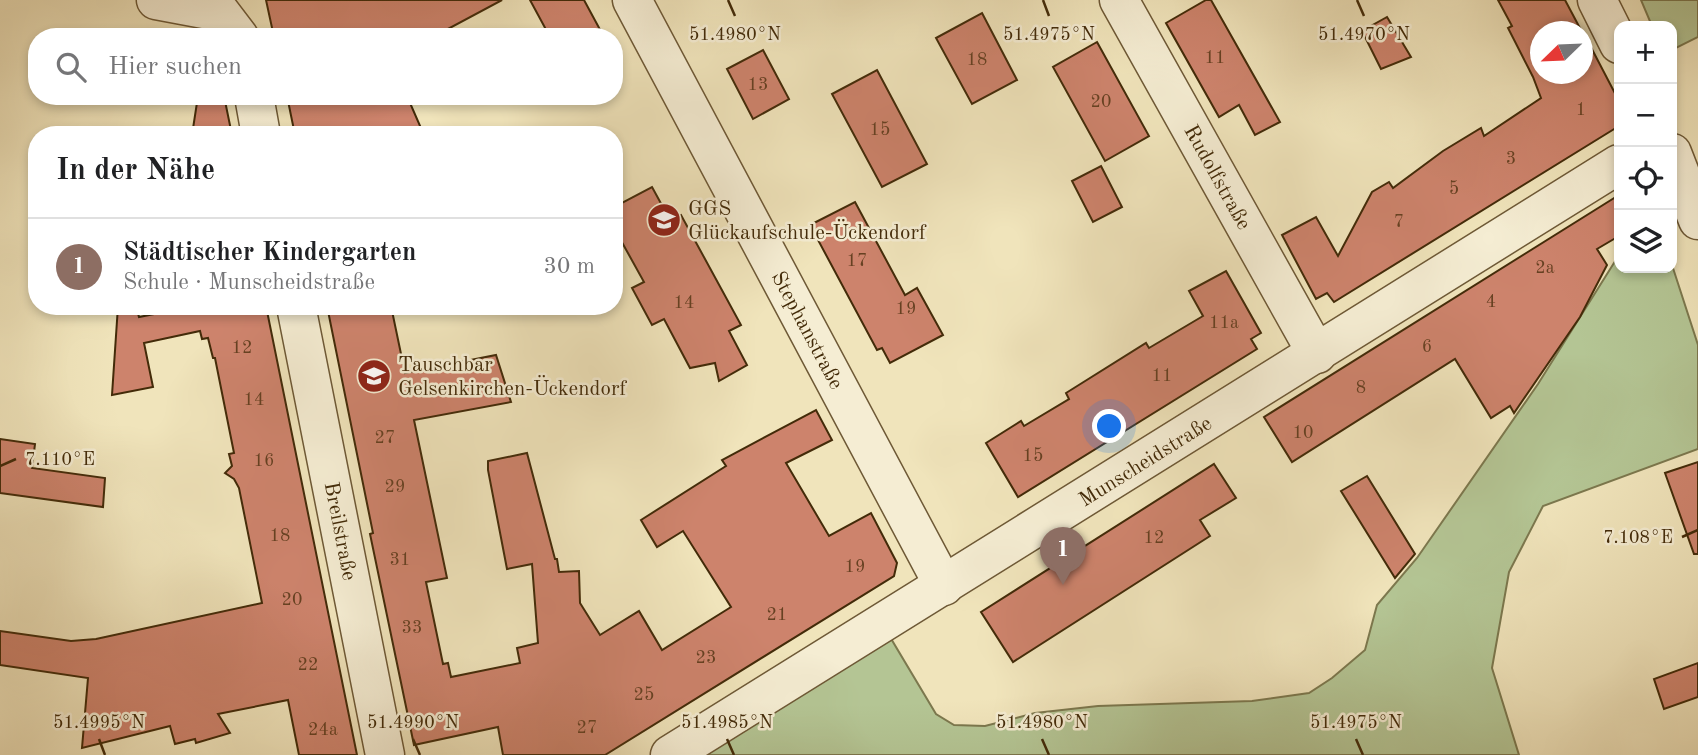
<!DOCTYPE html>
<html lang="de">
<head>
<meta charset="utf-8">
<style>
  body { margin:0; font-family:"Old Standard TT",serif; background:#f6f6f6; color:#202124 }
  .controls { position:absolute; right:21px; top:21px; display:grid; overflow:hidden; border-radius:14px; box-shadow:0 4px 10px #0003 }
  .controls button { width:63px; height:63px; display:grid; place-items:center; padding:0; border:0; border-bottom:2px solid #e0e0e0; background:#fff; color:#202124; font:35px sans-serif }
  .compass { position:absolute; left:1530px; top:21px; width:63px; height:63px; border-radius:50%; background:#fff; box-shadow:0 4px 10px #0003; rotate:247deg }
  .you { position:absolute; left:1110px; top:427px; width:24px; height:24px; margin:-18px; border:5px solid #fff; border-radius:50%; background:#1a73e8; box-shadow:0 0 0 10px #1a73e833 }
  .badge { display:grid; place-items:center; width:46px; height:46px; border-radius:50%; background:#7c3aed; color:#fff; font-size:23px; font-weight:700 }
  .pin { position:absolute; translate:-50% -58px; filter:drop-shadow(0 2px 4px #0008) }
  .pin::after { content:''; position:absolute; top:37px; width:24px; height:21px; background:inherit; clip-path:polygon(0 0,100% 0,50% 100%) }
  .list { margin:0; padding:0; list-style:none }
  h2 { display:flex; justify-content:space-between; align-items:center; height:91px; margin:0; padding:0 28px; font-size:30px }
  h2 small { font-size:23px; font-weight:400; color:#757577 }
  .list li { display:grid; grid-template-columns:46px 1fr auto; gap:21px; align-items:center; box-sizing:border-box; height:98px; padding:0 28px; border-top:2px solid #e0e0e0 }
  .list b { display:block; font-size:26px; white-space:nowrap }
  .list p { margin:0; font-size:23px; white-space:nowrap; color:#757577 }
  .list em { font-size:23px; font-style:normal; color:#757577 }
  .icon { flex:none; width:38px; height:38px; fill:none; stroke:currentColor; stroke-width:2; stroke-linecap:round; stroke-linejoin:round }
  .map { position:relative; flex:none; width:1698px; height:755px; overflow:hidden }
  .search { position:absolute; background:#fff; box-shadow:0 4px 10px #0003; left:28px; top:28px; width:595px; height:77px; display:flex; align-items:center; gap:18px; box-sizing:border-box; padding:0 24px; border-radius:28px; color:#757577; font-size:26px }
  .panel { position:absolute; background:#fff; box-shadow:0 4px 10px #0003; left:28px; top:126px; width:595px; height:189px; border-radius:28px }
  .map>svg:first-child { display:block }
  .green { fill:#b4c594; stroke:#7c784e; stroke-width:2 }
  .building { fill:#cd836c; stroke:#432b09; stroke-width:2 }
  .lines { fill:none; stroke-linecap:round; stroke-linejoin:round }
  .street-casing { stroke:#6e5936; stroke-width:41 }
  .street { stroke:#f5edd3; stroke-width:38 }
  .ticks { fill:none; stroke:#432b09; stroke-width:2.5 }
  .labels { text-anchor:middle; stroke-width:5; stroke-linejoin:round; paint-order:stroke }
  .number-label { font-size:18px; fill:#664122 }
  .street-label { font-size:21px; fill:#432b09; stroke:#f5edd3 }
  .poi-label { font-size:21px; fill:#432b09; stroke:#f5edd3; text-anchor:start }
  .ticks-label { font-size:18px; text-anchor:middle; fill:#432b09; stroke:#f5edd3; stroke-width:5; stroke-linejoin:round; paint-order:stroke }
</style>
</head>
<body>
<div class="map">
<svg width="1698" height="755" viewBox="0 0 1698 755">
  <rect width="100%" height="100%" fill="#f0e4bb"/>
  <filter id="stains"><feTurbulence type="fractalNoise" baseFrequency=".00286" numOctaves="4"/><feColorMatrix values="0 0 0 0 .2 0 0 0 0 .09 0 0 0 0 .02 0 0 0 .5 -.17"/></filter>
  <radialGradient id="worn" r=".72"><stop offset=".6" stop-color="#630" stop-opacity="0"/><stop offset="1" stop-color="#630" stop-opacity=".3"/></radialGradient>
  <g class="green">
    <polygon points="1641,0 1698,0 1698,37 1672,50 1672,26 1652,26"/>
    <polygon points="1619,255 1619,268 1672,268 1672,265 1698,345 1698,449 1543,506 1509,572 1492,668 1519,755 691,755 887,632 936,714 954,725 985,726 1035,713 1098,706 1252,701 1309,693 1332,678 1365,650 1377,605 1417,558 1538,384"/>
  </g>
  <g class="building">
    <polygon points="266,0 502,0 433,37 274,37"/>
    <polygon points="530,0 584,0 604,37 550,37"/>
    <polygon points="1206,0 1211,0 1280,122 1255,135 1239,105 1219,117 1166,23"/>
    <polygon points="1498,0 1565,0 1582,32 1541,32 1541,74 1583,74 1583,32 1619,101 1619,126 1334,302 1327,293 1316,299 1282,235 1316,217 1338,256 1372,192 1389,182 1393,188 1443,151 1481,128 1484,136 1541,98 1533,77 1508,28 1512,26"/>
    <polygon points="982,13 1017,80 972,104 936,38"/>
    <polygon points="1387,17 1411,57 1381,69 1362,31"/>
    <polygon points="1097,42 1149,136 1105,161 1053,67"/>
    <polygon points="763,50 789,99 753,119 727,69"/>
    <polygon points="877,70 927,164 882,187 832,94"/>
    <polygon points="198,96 224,96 232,135 192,135"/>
    <polygon points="287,96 407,96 424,135 295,135"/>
    <polygon points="1101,166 1122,207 1093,222 1072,181"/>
    <polygon points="652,187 670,220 681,215 741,325 729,331 747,365 719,381 715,363 690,368 664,319 652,325 632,288 644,282 614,228 614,207"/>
    <polygon points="1619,195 1619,236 1597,249 1607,265 1580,317 1514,413 1510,406 1491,418 1455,359 1292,462 1264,417"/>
    <polygon points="855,202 905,295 917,288 943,335 890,363 882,348 877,350 810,225"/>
    <polygon points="1226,271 1261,333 1251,339 1257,349 1018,497 986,443 1021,421 1024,426 1069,399 1066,393 1146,343 1149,348 1203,316 1189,291"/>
    <polygon points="118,306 136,306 139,317 194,306 266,306 357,755 299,755 288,700 218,714 230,733 196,743 195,739 175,744 170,726 82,748 88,678 0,665 0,631 71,641 96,639 262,603 239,488 234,479 225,473 232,466 229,454 234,453 215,358 213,358 208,338 202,339 200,331 144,343 153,387 112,395"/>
    <polygon points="327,306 391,306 405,373 496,355 511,402 414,420 447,578 426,582 443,664 448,663 451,677 520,663 517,648 538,643 532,564 507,569 488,470 488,461 527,453 555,559 557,559 559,572 579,571 580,603 600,635 639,611 662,650 731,607 683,531 657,547 641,520 726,466 722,460 816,410 832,440 786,463 829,536 871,513 897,563 894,576 605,755 503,755 498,727 414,745 370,534 373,533"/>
    <polygon points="0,439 35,444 32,468 105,478 103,507 0,493"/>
    <polygon points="1698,462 1698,554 1694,554 1665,473"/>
    <polygon points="1214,464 1236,498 1200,520 1210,536 1013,662 981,612"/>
    <polygon points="1367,476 1415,554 1395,578 1341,491"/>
    <polygon points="1698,663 1698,697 1664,709 1654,679"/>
  </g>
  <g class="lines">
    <g class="street-casing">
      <g id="street">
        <polyline points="156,0 220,12 239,37"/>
        <polyline points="632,0 944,586"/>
        <polyline points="1119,0 1317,354"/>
        <polyline points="1597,0 1619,44"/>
        <polyline points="254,96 261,135"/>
        <polyline points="1672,153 1698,220"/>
        <polyline points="296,306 385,755"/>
        <polyline points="670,755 1619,164"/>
      </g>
    </g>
    <use href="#street" class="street"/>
  </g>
  <path class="ticks" d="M728,0L735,16M1043,0L1049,16M1357,0L1364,16M0,466L16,459M1682,537L1698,530M99,739L105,755M413,739L420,755M727,739L734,755M1042,739L1049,755M1356,739L1363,755"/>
  <defs>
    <g id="school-disc" transform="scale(1.75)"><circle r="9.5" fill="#8f2418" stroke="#f5edd3"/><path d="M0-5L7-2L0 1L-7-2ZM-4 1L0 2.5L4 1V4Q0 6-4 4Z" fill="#fff"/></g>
  </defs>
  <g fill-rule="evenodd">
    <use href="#school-disc" x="664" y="220"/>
    <use href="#school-disc" x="374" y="376"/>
  </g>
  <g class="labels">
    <g class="number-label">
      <text x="1215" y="63">11</text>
      <text x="977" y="65">18</text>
      <text x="758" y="90">13</text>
      <text x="1101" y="107">20</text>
      <text x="1581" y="115">1</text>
      <text x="880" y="135">15</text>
      <text x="1511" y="164">3</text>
      <text x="1454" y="194">5</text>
      <text x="1399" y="227">7</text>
      <text x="857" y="266">17</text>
      <text x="1545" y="273">2a</text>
      <text x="1491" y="307">4</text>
      <text x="684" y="308">14</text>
      <text x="906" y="314">19</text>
      <text x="1224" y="328">11a</text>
      <text x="1427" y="352">6</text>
      <text x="242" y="353">12</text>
      <text x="1162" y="381">11</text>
      <text x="1361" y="393">8</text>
      <text x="254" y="405">14</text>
      <text x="1303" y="438">10</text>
      <text x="385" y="443">27</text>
      <text x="1033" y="461">15</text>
      <text x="264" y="466">16</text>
      <text x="395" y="492">29</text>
      <text x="280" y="541">18</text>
      <text x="1154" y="543">12</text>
      <text x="400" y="565">31</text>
      <text x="855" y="572">19</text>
      <text x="292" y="605">20</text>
      <text x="777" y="620">21</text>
      <text x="412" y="633">33</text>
      <text x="706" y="663">23</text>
      <text x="308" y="670">22</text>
      <text x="644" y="700">25</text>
      <text x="587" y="733">27</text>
      <text x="323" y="735">24a</text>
    </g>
    <g class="street-label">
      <text transform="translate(1218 177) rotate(61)" y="7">Rudolfstraße</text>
      <text transform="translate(808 330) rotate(62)" y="7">Stephanstraße</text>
      <text transform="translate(1145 461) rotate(-32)" y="7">Munscheidstraße</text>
      <text transform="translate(341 531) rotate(79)" y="7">Breilstraße</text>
    </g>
    <g class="poi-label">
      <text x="688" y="215">GGS<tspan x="688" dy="24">Glückaufschule-Ückendorf</tspan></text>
      <text x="398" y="371">Tauschbar<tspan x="398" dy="24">Gelsenkirchen-Ückendorf</tspan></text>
    </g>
  </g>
  <g class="ticks-label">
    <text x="735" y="40">51.4980°N</text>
    <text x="1049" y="40">51.4975°N</text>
    <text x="1364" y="40">51.4970°N</text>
    <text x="60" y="465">7.110°E</text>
    <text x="1638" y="543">7.108°E</text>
    <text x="99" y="728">51.4995°N</text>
    <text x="413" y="728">51.4990°N</text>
    <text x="727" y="728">51.4985°N</text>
    <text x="1042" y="728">51.4980°N</text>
    <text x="1356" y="728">51.4975°N</text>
  </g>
  <rect width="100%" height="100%" filter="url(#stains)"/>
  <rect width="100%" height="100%" fill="url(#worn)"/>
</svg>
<div class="controls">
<button>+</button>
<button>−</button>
<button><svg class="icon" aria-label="locate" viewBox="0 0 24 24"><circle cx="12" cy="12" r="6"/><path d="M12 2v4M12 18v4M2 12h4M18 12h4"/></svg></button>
<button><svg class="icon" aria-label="layers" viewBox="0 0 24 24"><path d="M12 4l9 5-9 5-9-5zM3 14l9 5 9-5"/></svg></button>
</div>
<svg class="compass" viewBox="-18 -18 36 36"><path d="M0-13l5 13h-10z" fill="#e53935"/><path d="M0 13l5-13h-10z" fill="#757577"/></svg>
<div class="you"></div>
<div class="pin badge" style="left:1063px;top:585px;background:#8d6e63">1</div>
<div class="search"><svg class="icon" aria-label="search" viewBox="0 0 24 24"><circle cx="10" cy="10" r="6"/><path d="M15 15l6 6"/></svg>Hier suchen</div>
<section class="panel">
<h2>In der Nähe<small></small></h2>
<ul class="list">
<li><span class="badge" style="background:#8d6e63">1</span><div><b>Städtischer Kindergarten</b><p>Schule · Munscheidstraße</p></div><em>30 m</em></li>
</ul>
</section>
</div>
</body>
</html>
